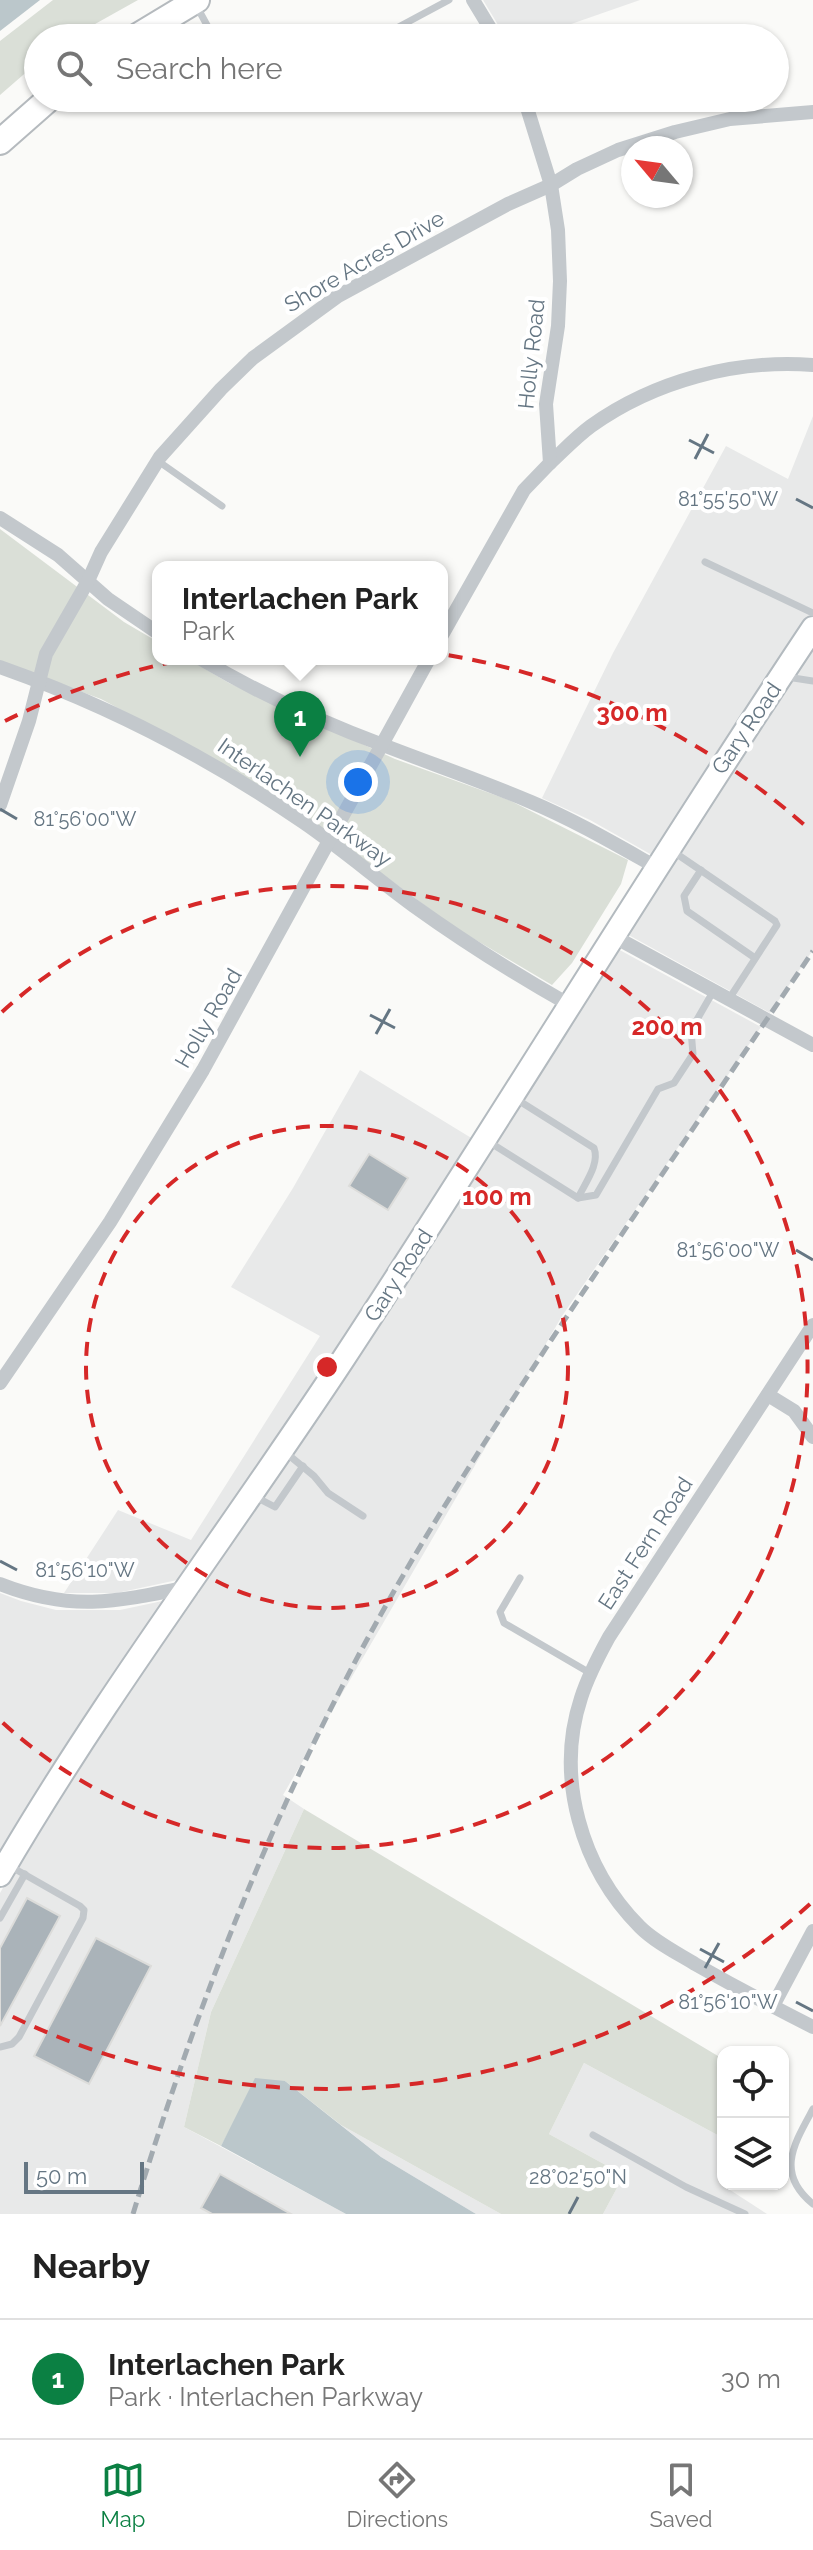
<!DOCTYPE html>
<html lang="en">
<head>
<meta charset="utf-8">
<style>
  body { margin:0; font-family:Raleway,sans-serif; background:#f6f6f6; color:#222 }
  .controls { position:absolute; right:24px; bottom:24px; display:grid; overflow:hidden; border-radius:16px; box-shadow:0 2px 6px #0004 }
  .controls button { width:72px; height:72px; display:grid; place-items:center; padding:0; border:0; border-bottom:2px solid #e0e0e0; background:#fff; color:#222; font:40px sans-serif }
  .compass { position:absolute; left:621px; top:136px; width:72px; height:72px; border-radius:50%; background:#fff; box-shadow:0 2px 6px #0004; rotate:299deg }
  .scale { position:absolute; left:24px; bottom:20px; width:120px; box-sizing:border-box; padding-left:8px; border:4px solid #657683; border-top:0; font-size:22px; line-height:28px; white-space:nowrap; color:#657683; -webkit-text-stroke:6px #fff; paint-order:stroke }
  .you { position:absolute; left:358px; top:782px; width:28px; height:28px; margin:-20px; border:6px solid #fff; border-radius:50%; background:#1a73e8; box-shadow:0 0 0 12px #1a73e833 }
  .badge { display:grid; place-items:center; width:52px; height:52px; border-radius:50%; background:#0b8043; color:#fff; font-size:26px; font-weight:700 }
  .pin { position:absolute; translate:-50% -66px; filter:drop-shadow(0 2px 4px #0008) }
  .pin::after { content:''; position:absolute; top:42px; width:28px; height:24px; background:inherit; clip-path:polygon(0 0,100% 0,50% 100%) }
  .popup { position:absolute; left:152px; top:561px; width:296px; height:104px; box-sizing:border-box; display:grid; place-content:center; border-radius:16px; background:#fff; filter:drop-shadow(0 2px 6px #0005); font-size:26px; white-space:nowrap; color:#767676 }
  .popup b { font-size:30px; color:#222 }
  .popup::after { content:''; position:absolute; left:50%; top:100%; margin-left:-16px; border:16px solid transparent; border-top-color:#fff }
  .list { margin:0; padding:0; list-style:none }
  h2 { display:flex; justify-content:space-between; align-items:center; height:104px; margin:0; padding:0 32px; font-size:34px }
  h2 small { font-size:26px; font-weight:400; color:#767676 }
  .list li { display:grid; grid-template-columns:52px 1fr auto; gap:24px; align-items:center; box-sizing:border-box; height:120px; padding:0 32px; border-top:2px solid #e0e0e0 }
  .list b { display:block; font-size:30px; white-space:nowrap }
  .list p { margin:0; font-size:26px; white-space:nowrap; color:#767676 }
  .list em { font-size:26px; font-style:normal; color:#767676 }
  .icon { flex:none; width:44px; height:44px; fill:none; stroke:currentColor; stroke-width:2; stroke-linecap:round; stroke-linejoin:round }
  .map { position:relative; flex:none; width:813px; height:2214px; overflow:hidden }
  .search { position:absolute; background:#fff; box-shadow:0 2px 6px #0004; left:24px; right:24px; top:24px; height:88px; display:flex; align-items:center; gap:20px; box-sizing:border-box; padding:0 28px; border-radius:44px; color:#767676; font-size:30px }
  .sheet { height:224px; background:#fff }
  nav { display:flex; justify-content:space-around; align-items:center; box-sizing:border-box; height:112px; border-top:2px solid #e0e0e0; background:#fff; font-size:22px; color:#767676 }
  nav a { display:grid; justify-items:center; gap:4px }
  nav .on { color:#0b8043 }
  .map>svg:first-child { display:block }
  .built { fill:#e8e9e9 }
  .green { fill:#dadfd7 }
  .water { fill:#bbc7cb }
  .building { fill:#aab3b9; stroke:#dcdcda; stroke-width:2 }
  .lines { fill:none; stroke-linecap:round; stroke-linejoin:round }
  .secondary-casing { stroke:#b3babf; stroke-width:26 }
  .primary-casing { stroke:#b5babe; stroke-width:28 }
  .service { stroke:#c3c8cc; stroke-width:7 }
  .minor { stroke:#c3c8cc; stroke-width:14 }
  .secondary { stroke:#fff; stroke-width:22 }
  .primary { stroke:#fff; stroke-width:24 }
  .rail { stroke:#a2aab0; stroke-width:5; stroke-dasharray:12 6; stroke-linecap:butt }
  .ticks { fill:none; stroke:#657683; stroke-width:3 }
  .ring { fill:none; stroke:#d62828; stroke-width:4; stroke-dasharray:14 10 }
  .labels { text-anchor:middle; stroke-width:8; stroke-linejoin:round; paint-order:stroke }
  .street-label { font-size:22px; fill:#657683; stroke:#fff }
  .ticks-label { font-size:20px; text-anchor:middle; fill:#657683; stroke:#fff; stroke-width:8; stroke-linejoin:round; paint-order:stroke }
  .centre { fill:#d62828; stroke:#fff; stroke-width:4 }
  .ring-label { font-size:24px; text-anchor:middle; font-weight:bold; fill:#d62828; stroke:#fff; stroke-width:8; stroke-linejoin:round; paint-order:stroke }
</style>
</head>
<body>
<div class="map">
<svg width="813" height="2214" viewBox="0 0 813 2214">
  <rect width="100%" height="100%" fill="#fafaf8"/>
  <g class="built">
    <polygon points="483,0 640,0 531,38 506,38"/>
    <polygon points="813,416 813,611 652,855 590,820 542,798 613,653 726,446 788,479"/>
    <polygon points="813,645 813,950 770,1013 625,933"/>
    <polygon points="616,948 761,1027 562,1316 283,1795 304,1809 211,2012 184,2127 346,2214 0,2214 0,1893 41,1822 140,1671 194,1595 199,1594 198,1589"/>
    <polygon points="360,1070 473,1139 396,1262 182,1579 117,1593 64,1593 118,1510 191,1540 320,1336 231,1287 293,1188"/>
    <polygon points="0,1593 21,1601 56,1610 120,1610 167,1600 3,1851 0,1849"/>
    <polygon points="584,2063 723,2138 723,2184 729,2184 727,2188 767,2214 603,2214 624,2175 549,2134"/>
    <polygon points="341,2125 501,2214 476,2214 381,2157"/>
  </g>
  <g class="green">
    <polygon points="53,0 138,0 70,38 38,38 38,62 0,95 0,41"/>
    <polygon points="0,529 124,622 158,642 158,659 188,659 229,683 395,759 509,800 628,860 621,884 572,963 552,985 454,927 305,817 206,755 101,699 0,662"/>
    <polygon points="304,1809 723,2059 723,2138 584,2063 549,2134 624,2175 603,2214 501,2214 341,2125 285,2081 237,2117 221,2146 184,2127 211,2012"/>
  </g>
  <g class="water">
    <polygon points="0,0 40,0 0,31"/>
    <polygon points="255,2078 285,2081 381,2157 476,2214 346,2214 221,2146"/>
  </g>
  <g class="building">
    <polygon points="369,1154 408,1178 388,1210 349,1186"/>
    <polygon points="27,1898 60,1916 0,2026 0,1948"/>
    <polygon points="96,1938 151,1966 89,2084 34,2056"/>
    <polygon points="220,2174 291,2214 212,2214 201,2208"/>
  </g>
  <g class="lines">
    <g class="secondary-casing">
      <path id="secondary" d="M0,1875C104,1696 230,1531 344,1358C503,1116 652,869 813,628"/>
    </g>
    <g class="primary-casing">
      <g id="primary">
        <polyline points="134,38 197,0"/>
        <polyline points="0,142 50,98"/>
      </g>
    </g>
    <g class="service">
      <polyline points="196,5 214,38"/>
      <polyline points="378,38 449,0"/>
      <polyline points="158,461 222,506"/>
      <polyline points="705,562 813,613"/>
      <polyline points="787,677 813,681"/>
      <polyline points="671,850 775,921 777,925 729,999"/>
      <polyline points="701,870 684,896 687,911 755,958"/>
      <path d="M513,1097L594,1148C600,1164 585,1183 578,1198"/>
      <polyline points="486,1140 578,1198 596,1195 658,1089 674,1083 693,1054 691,1030 714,990"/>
      <polyline points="285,1452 314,1476 328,1493 363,1516"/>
      <polyline points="254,1496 275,1507 303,1466"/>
      <polyline points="520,1578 500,1612 504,1623 590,1673"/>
      <polyline points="0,1918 25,1874"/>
      <polyline points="0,2047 12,2044 19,2037 83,1918 84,1910 80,1906 8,1865"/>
      <path d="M813,2109C794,2144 775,2173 813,2204"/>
      <polyline points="593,2135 686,2187 745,2214"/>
    </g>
    <g class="minor">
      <polyline points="473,0 496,38"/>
      <path d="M550,463C563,451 576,437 591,426C654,381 736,359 813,365"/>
      <polyline points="0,518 58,555 108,599 158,633"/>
      <polyline points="442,635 524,490 550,463 546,404 558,326 560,281 558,230 551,185 524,98"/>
      <path d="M201,659C259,693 320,722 383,745C432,764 482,781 531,802C574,820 615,844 656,867"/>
      <path d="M0,667C108,705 208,757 303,822C341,848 377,879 414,906C464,942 515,974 568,1004"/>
      <polyline points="0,805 29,721 46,654 88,581 101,552 160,457 221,389 253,358 338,296 508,204 551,185 577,169 618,150 675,132 730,119 813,112"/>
      <polyline points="613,936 813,1045"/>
      <path d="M813,1325L609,1637C598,1657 588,1676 581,1698C555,1777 581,1868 640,1927C655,1942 677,1953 695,1964C734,1986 773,2007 813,2027"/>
      <polyline points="0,1383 110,1222 203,1070 429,659"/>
      <polyline points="768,1395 794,1411 813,1437"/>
      <path d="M0,1584C71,1612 116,1602 188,1587"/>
      <polyline points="773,2006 813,1931"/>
    </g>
    <use href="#secondary" class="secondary"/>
    <use href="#primary" class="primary"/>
    <path class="rail" d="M133,2214C198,2001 279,1793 389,1600C438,1513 492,1431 546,1348C634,1215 724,1083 813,951"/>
  </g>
  <path class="ticks" d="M689,440L714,453M695,459L708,434M796,499L813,508M0,809L17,819M370,1015L395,1028M376,1034L390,1009M796,1250L813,1260M0,1561L17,1570M700,1949L724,1962M705,1968L719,1943M796,2002L813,2011M569,2214L578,2197"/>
  <g class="ring">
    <circle cx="327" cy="1367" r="241"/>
    <path d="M2 1012A481 481 0 1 1 2 1722"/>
    <path d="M810 1904A722 722 0 0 1 5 2013M5 721A722 722 0 0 1 810 830"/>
  </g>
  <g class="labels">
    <g class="street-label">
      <text transform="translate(364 261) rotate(-30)" y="8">Shore Acres Drive</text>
      <text transform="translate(531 354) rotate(-84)" y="8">Holly Road</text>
      <text transform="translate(746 728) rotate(-56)" y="8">Gary Road</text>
      <text transform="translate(305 802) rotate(35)" y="8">Interlachen Parkway</text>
      <text transform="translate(208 1018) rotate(-60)" y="8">Holly Road</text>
      <text transform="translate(398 1275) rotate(-57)" y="8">Gary Road</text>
      <text transform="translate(645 1543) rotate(-57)" y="8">East Fern Road</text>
    </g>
  </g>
  <g class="ticks-label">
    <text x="728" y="506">81°55'50"W</text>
    <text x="85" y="826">81°56'00"W</text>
    <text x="728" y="1257">81°56'00"W</text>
    <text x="85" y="1577">81°56'10"W</text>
    <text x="728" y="2009">81°56'10"W</text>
    <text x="578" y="2184">28°02'50"N</text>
  </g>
  <circle cx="327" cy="1367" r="12" class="centre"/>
  <g class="ring-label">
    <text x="632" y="721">300 m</text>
    <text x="667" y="1035">200 m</text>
    <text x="497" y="1205">100 m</text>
  </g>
</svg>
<div class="controls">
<button><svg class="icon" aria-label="locate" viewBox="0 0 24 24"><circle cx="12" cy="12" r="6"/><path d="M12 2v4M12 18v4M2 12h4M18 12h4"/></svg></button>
<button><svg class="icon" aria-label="layers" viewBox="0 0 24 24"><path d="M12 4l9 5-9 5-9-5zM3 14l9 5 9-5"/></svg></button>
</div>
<svg class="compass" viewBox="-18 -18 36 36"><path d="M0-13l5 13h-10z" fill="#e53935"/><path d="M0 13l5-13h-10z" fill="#767676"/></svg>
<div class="scale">50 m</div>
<div class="you"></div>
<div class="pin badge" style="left:300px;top:757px">1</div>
<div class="popup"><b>Interlachen Park</b>Park</div>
<div class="search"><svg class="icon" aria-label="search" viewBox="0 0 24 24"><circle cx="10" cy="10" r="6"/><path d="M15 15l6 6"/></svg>Search here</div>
</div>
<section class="sheet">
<h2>Nearby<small></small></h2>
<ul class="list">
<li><span class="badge">1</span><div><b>Interlachen Park</b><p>Park · Interlachen Parkway</p></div><em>30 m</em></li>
</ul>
</section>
<nav>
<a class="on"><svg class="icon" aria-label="map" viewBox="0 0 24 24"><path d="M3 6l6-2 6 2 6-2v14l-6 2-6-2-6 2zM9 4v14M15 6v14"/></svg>Map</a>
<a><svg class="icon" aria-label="directions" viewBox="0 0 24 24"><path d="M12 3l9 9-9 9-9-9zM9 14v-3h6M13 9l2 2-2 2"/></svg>Directions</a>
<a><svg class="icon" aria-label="saved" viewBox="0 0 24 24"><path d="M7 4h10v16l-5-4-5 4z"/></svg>Saved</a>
</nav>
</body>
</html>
